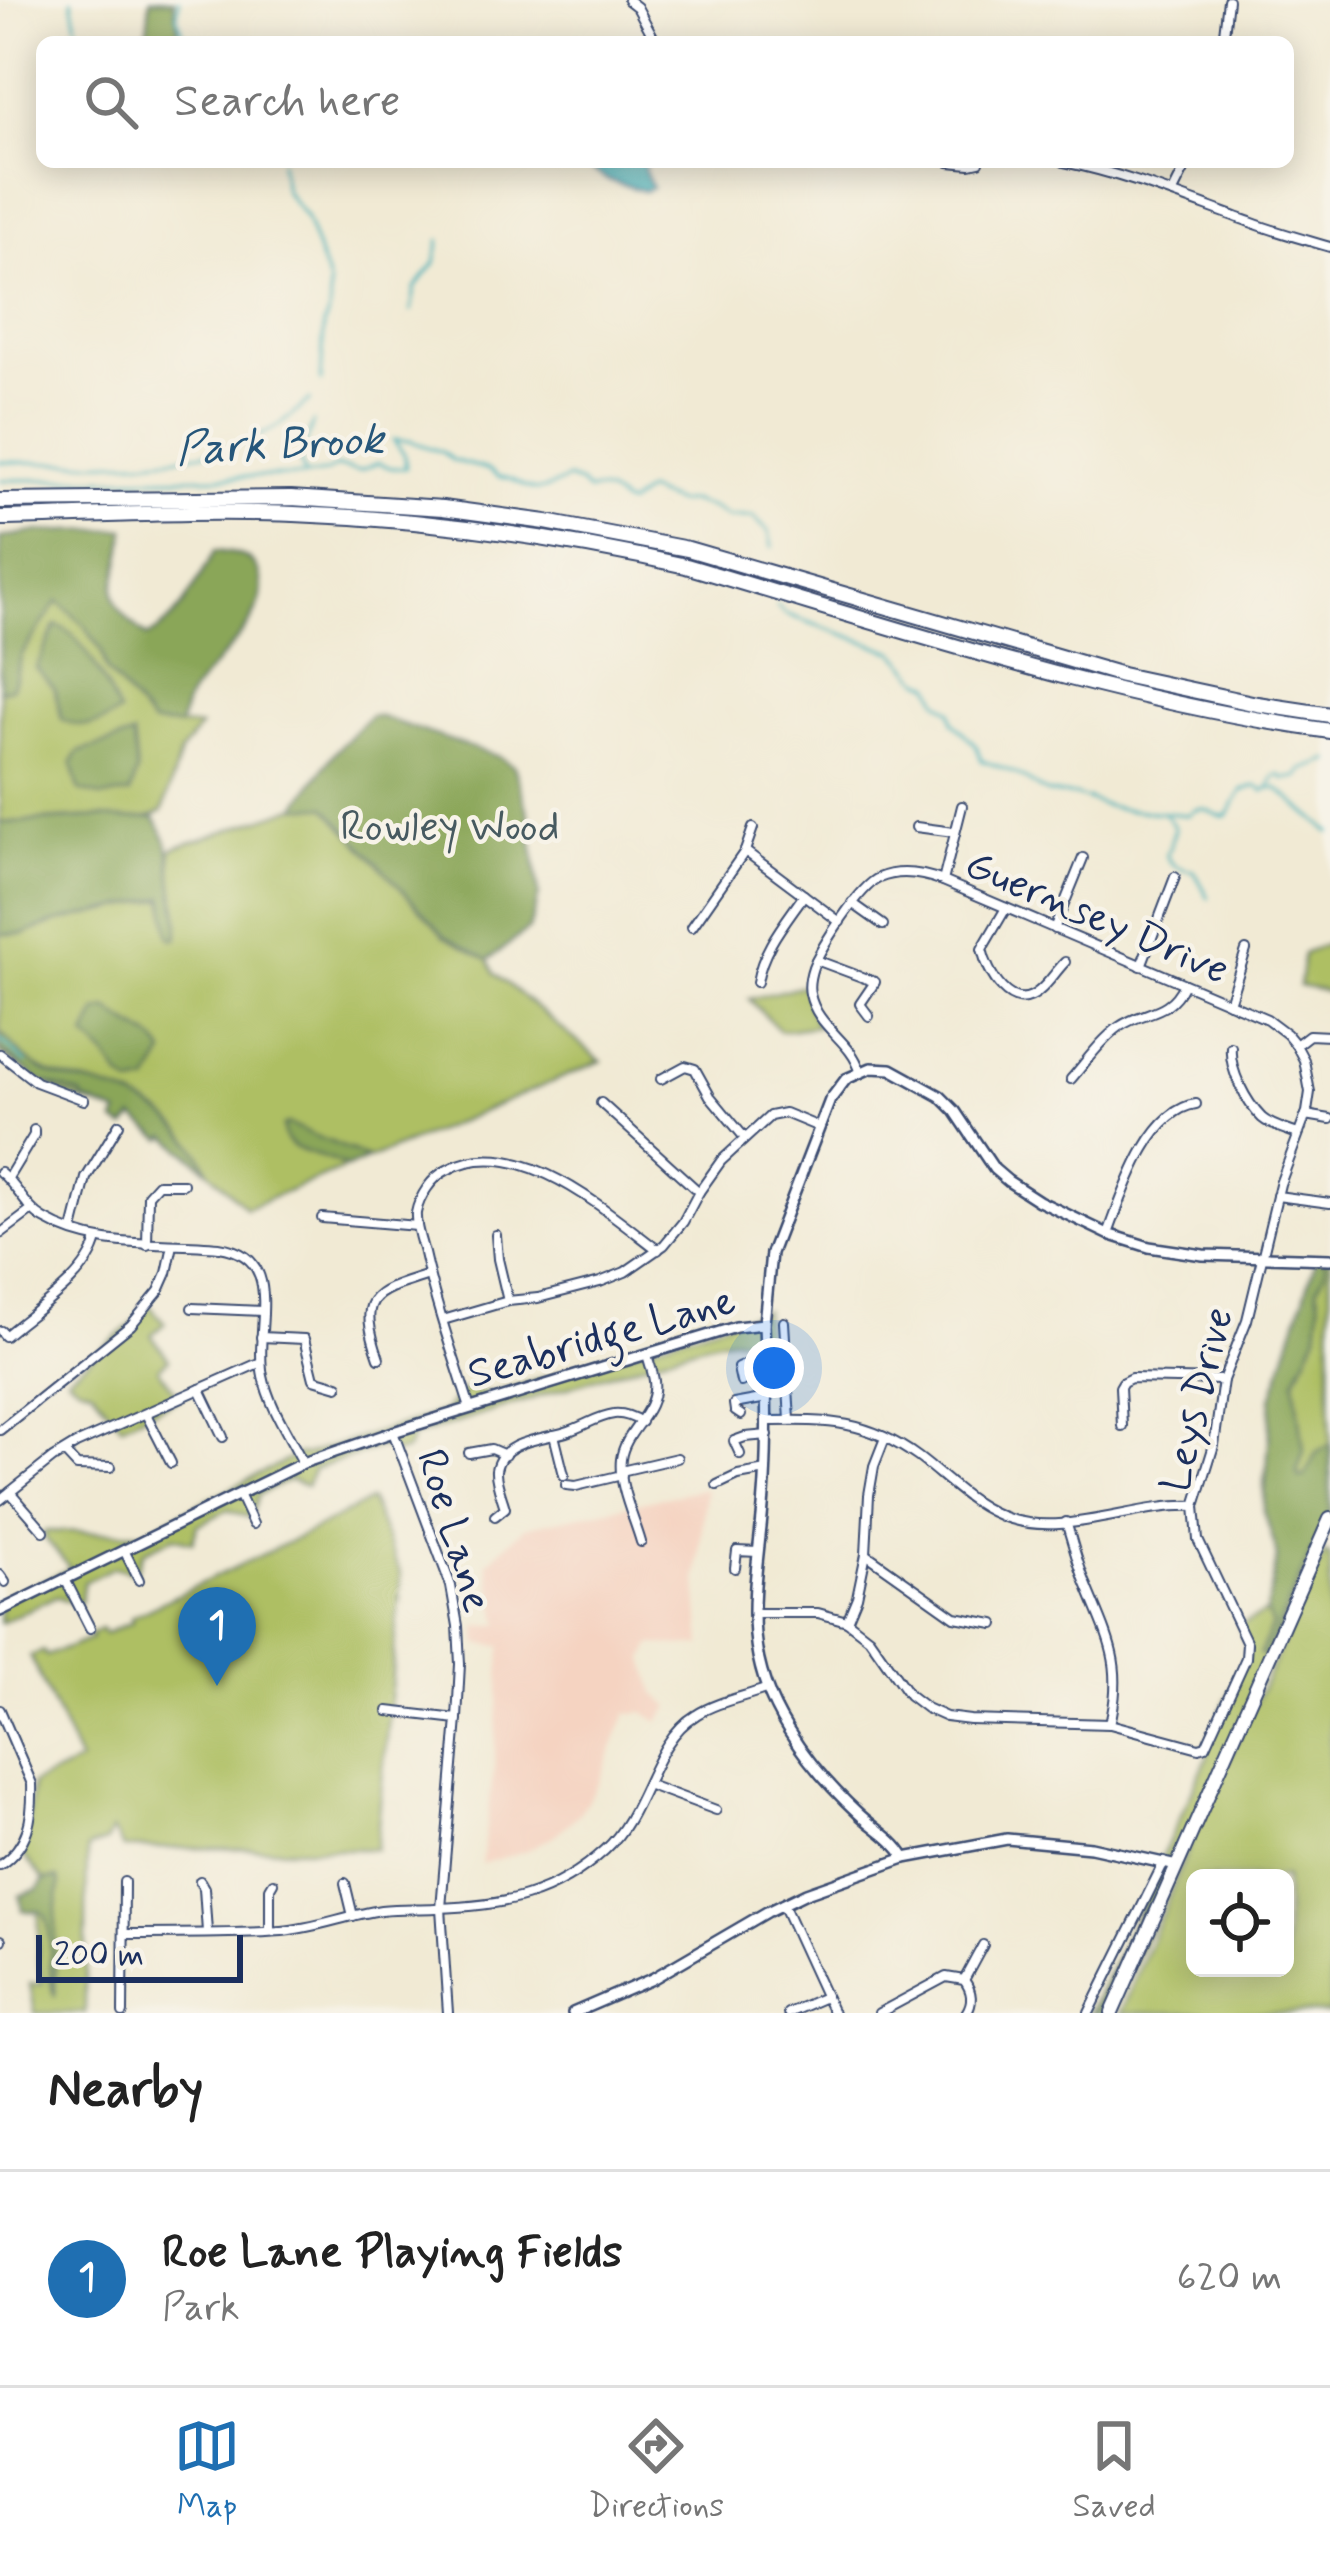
<!DOCTYPE html>
<html lang="en">
<head>
<meta charset="utf-8">
<style>
  body { margin:0; font-family:Mynerve,sans-serif; background:#f2f2f2; color:#222 }
  .controls { position:absolute; right:36px; bottom:36px; display:grid; overflow:hidden; border-radius:18px; box-shadow:0 6px 30px #0003 }
  .controls button { width:108px; height:108px; display:grid; place-items:center; padding:0; border:0; border-bottom:3px solid #e0e0e0; background:#fff; color:#222; font:60px sans-serif }
  .scale { position:absolute; left:36px; bottom:30px; width:207px; box-sizing:border-box; padding-left:12px; border:6px solid #1b2f5e; border-top:0; font-size:33px; line-height:42px; white-space:nowrap; color:#1b2f5e; -webkit-text-stroke:9px #f7f3e8; paint-order:stroke }
  .you { position:absolute; left:774px; top:1368px; width:42px; height:42px; margin:-30px; border:9px solid #fff; border-radius:50%; background:#1a73e8; box-shadow:0 0 0 18px #1a73e833 }
  .badge { display:grid; place-items:center; width:78px; height:78px; border-radius:50%; background:#1f6fb2; color:#fff; font-size:39px; font-weight:700 }
  .pin { position:absolute; translate:-50% -99px; filter:drop-shadow(0 3px 6px #0008) }
  .pin::after { content:''; position:absolute; top:63px; width:42px; height:36px; background:inherit; clip-path:polygon(0 0,100% 0,50% 100%) }
  .list { margin:0; padding:0; list-style:none }
  h2 { display:flex; justify-content:space-between; align-items:center; height:156px; margin:0; padding:0 48px; font-size:51px }
  h2 small { font-size:39px; font-weight:400; color:#767676 }
  .list li { display:grid; grid-template-columns:78px 1fr auto; gap:36px; align-items:center; box-sizing:border-box; height:216px; padding:0 48px; border-top:3px solid #e0e0e0 }
  .list b { display:block; font-size:45px; white-space:nowrap }
  .list p { margin:0; font-size:39px; white-space:nowrap; color:#767676 }
  .list em { font-size:39px; font-style:normal; color:#767676 }
  .icon { flex:none; width:66px; height:66px; fill:none; stroke:currentColor; stroke-width:2; stroke-linecap:round; stroke-linejoin:round }
  .map { position:relative; flex:none; width:1330px; height:2013px; overflow:hidden }
  .search { position:absolute; background:#fff; box-shadow:0 6px 30px #0003; left:36px; right:36px; top:36px; height:132px; display:flex; align-items:center; gap:30px; box-sizing:border-box; padding:0 42px; border-radius:18px; color:#767676; font-size:45px }
  .sheet { height:372px; background:#fff }
  nav { display:flex; justify-content:space-around; align-items:center; box-sizing:border-box; height:168px; border-top:3px solid #e0e0e0; background:#fff; font-size:33px; color:#767676 }
  nav a { display:grid; justify-items:center; gap:6px }
  nav .on { color:#1f6fb2 }
  .map>svg:first-child { display:block }
  .built { fill:#f5d3c1 }
  .green { fill:#aebf63; stroke:#647760; stroke-width:3; fill-rule:evenodd }
  .forest { fill:#8aa659; stroke:#526a5c; stroke-width:3 }
  .water { fill:#41b1ba; stroke:#2e708c; stroke-width:3 }
  .lines { fill:none; stroke-linecap:round; stroke-linejoin:round }
  .stream { stroke:#41b1ba; stroke-width:3 }
  .minor-casing { stroke:#3b4b70; stroke-width:12 }
  .tertiary-casing { stroke:#3b4b70; stroke-width:14 }
  .trunk-casing { stroke:#3b4b70; stroke-width:16 }
  .motorway-casing { stroke:#3b4b70; stroke-width:18 }
  .minor { stroke:#fff; stroke-width:8 }
  .tertiary { stroke:#fff; stroke-width:9 }
  .trunk { stroke:#fff; stroke-width:12 }
  .motorway { stroke:#fff; stroke-width:14 }
  .labels { text-anchor:middle; stroke-width:9; stroke-linejoin:round; paint-order:stroke }
  .park-label { font-size:42px; fill:#475a60; stroke:#f7f3e8 }
  .street-label { font-size:42px; fill:#1b2f5e; stroke:#f7f3e8 }
  .water-label { font-size:45px; font-style:italic; fill:#26567a; stroke:#f7f3e8 }
</style>
</head>
<body>
<div class="map">
<svg width="1330" height="2013" viewBox="0 0 1330 2013">
  <rect width="100%" height="100%" fill="#f7f3e8"/>
  <filter id="ink" filterUnits="userSpaceOnUse"><feTurbulence type="fractalNoise" baseFrequency=".00833" numOctaves="2"/><feDisplacementMap in="SourceGraphic" scale="24" xChannelSelector="R" yChannelSelector="G"/><feConvolveMatrix kernelMatrix="1 2 1 2 8 2 1 2 1" color-interpolation-filters="sRGB"/></filter>
  <filter id="wash" filterUnits="userSpaceOnUse"><feTurbulence type="fractalNoise" baseFrequency=".004" numOctaves="4" result="noise"/><feDisplacementMap in="SourceGraphic" scale="48" xChannelSelector="R" yChannelSelector="G"/><feGaussianBlur stdDeviation="2.7" result="paint"/><feColorMatrix in="noise" values="0 0 0 0 0 0 0 0 0 0 0 0 0 0 0 0 0 1.4 0 .05"/><feComposite in="paint" operator="in"/></filter>
  <g filter="url(#wash)">
    <rect width="100%" height="100%" fill="#f1ead4"/>
    <polygon class="built" points="706,1488 697,1580 702,1646 652,1645 645,1659 655,1693 671,1707 659,1722 644,1712 627,1713 599,1783 579,1814 555,1835 525,1851 481,1864 494,1768 502,1646 479,1644 477,1626 500,1624 487,1563 525,1527"/>
    <g class="green">
      <path d="M58,601L86,627L101,651L107,671L152,723L200,727L180,753L163,811C139,826 104,816 78,818C52,819 26,821 0,823V691L12,687L22,654Z"/>
      <polygon points="325,806 445,936 488,960 495,974 601,1061 420,1138 246,1208 209,1171 167,1136 163,1139 134,1118 125,1128 115,1122 119,1114 61,1093 0,1054 0,933 24,934 53,923 173,896 171,849 296,807"/>
      <polygon points="1330,943 1330,992 1299,986 1303,954"/>
      <polygon points="804,985 809,1010 817,1026 780,1031 749,999"/>
      <polygon points="1316,1259 1330,1259 1330,1519 1112,2013 1089,2013 1155,1877 1175,1867 1160,1861 1208,1756 1206,1746 1248,1651 1239,1626 1267,1612 1278,1556 1264,1511 1264,1480 1301,1310"/>
      <polygon points="148,1304 165,1323 151,1335 169,1359 158,1368 180,1398 121,1425 92,1389 78,1385 67,1377 131,1325"/>
      <path d="M764,1310L765,1342C739,1334 719,1339 693,1347L412,1437L407,1450L395,1453L381,1447L314,1469L306,1486L290,1480L258,1495L252,1514L248,1517L228,1510L198,1525L192,1542L174,1537L143,1552L135,1573L114,1567L84,1582L80,1602L75,1604L56,1596L0,1623V1602L70,1568L45,1538L44,1531L142,1533L299,1454L305,1455L445,1411L460,1392L464,1390L493,1393Z"/>
      <polygon points="370,1500 401,1575 376,1849 123,1848 112,1830 106,1842 87,1848 85,2013 35,2013 30,1984 42,1984 38,1959 39,1911 22,1911 20,1896 38,1889 44,1880 19,1850 26,1838 32,1784 80,1762 30,1656 43,1651 46,1656 91,1639 90,1634 101,1629 104,1634 132,1622 131,1617 320,1527"/>
      <path d="M1325,1553L1330,1556V2013H1121L1202,1816ZM1195,1878H1285V1968H1195Z"/>
    </g>
    <g class="forest">
      <path d="M150,0H174C174,14 181,29 178,42H146Z"/>
      <path d="M125,529C123,589 91,590 147,637C181,620 196,582 215,551C236,553 253,554 260,576C274,619 207,664 188,699C184,707 182,718 179,726L152,724L107,671L101,650L86,627L58,601L22,654L12,687L0,691V538L33,532Z"/>
      <path d="M56,625C85,634 106,687 119,713C99,726 83,731 62,719L54,688L36,668Z"/>
      <polygon points="370,716 378,716 500,757 514,766 529,815 539,895 529,929 488,960 445,936 326,807 296,807 334,753"/>
      <polygon points="133,736 137,772 130,794 102,797 79,790 72,763 78,752"/>
      <path d="M103,817L125,819L154,817C173,844 169,860 174,891C176,910 182,921 177,939H172L169,934L164,897L53,923L24,934H0V823Z"/>
      <path d="M109,1009C125,1027 153,1030 165,1054L148,1083L132,1086L120,1077L106,1056L86,1037L97,1012Z"/>
      <path d="M0,1031C14,1047 29,1065 49,1073C63,1079 79,1081 94,1085C146,1099 186,1121 209,1171L167,1136L163,1139L134,1118L125,1128L115,1122L119,1114L84,1100L82,1095L40,1081L0,1049Z"/>
      <path d="M288,1124C314,1138 343,1144 368,1159L347,1168C331,1157 302,1154 290,1144C283,1139 284,1134 283,1126Z"/>
      <polygon points="1316,1259 1325,1259 1325,1271 1317,1288 1320,1303 1317,1334 1295,1380 1304,1451 1297,1472 1300,1478 1305,1476 1316,1453 1330,1445 1330,1509 1265,1657 1260,1654 1272,1625 1266,1613 1278,1556 1264,1511 1272,1398"/>
      <polygon points="1163,1867 1167,1869 1169,1876 1104,2013 1093,2013"/>
      <path d="M58,1878L60,1884L56,1914L55,1996C45,1977 55,1921 42,1912C38,1910 27,1911 22,1911L20,1896L38,1889L44,1880Z"/>
    </g>
    <polygon class="water" points="582,162 646,162 644,168 652,188 644,191 607,180"/>
    <g class="lines">
      <g class="stream">
        <polyline points="72,0 76,22"/>
        <polyline points="179,0 177,17 183,31"/>
        <polyline points="77,26 79,42"/>
        <polyline points="280,162 285,191 305,217 328,281"/>
        <polyline points="411,311 415,288 435,263 440,240"/>
        <polyline points="321,382 324,324 330,309 329,285"/>
        <path d="M0,462C80,462 193,469 265,433C282,425 296,412 310,400"/>
        <polyline points="305,476 300,462 313,422"/>
        <path d="M0,480L305,476L324,473L337,467C364,470 351,475 378,463L392,468H406L404,454L393,440L410,441L442,452L452,460L489,470L499,477C516,477 522,490 538,490C548,490 559,483 568,479L580,484L588,491C602,488 613,494 623,504H629L646,491L677,503L690,501L712,508L728,517H753L769,532L772,547"/>
        <path d="M777,606L785,614L895,652L921,680L931,684L939,701L951,711L953,722L976,745L982,761C993,764 1015,772 1024,778C1033,784 1038,790 1049,793C1057,795 1067,794 1076,796C1086,798 1094,802 1103,805C1130,812 1160,812 1188,815C1207,799 1209,818 1227,816L1242,791L1256,786L1264,791L1269,788L1275,776L1280,775L1284,779L1298,777L1303,770L1330,760"/>
        <polyline points="1271,788 1277,788 1330,832"/>
        <path d="M1165,814L1175,828L1170,847L1166,854C1170,866 1182,869 1194,871L1209,898"/>
        <polyline points="0,1040 26,1063"/>
      </g>
    </g>
  </g>
  <g filter="url(#ink)">
    <g class="lines">
      <g class="minor-casing">
        <g id="minor">
          <polyline points="628,0 637,7 656,42"/>
          <polyline points="1223,42 1228,0"/>
          <polyline points="949,162 970,164 979,162"/>
          <path d="M1064,162C1129,175 1188,200 1250,222C1276,232 1303,239 1330,247"/>
          <polyline points="1173,192 1188,162"/>
          <polyline points="916,827 954,832"/>
          <polyline points="745,851 840,922"/>
          <polyline points="943,881 962,806"/>
          <polyline points="852,903 883,925"/>
          <path d="M1006,908L982,949C987,972 1011,1016 1039,991C1049,983 1056,971 1065,962"/>
          <polyline points="692,927 745,851 753,828"/>
          <polyline points="1054,929 1083,858"/>
          <polyline points="816,960 875,982 860,1004 869,1016"/>
          <polyline points="1141,966 1175,877"/>
          <path d="M757,982C763,948 784,924 804,895"/>
          <polyline points="1229,1003 1246,950"/>
          <polyline points="1296,1045 1309,1035 1330,1036"/>
          <path d="M1231,1047C1229,1070 1246,1102 1262,1118C1271,1126 1287,1130 1298,1134"/>
          <polyline points="0,1054 36,1082 84,1100"/>
          <polyline points="661,1079 685,1066 695,1069 710,1096 744,1137"/>
          <path d="M1071,1079C1086,1062 1101,1040 1119,1027C1145,1009 1168,1017 1184,984"/>
          <polyline points="601,1103 699,1192"/>
          <polyline points="1306,1115 1330,1119"/>
          <path d="M0,1172C17,1185 26,1209 44,1219C99,1251 159,1241 219,1247C288,1257 253,1328 263,1376C269,1406 289,1435 303,1463"/>
          <polyline points="8,1178 34,1135 34,1130"/>
          <polyline points="1277,1196 1330,1203"/>
          <polyline points="322,1218 417,1226"/>
          <polyline points="73,1230 86,1178 119,1124"/>
          <polyline points="0,1234 32,1210"/>
          <path d="M1108,1234C1123,1194 1149,1110 1196,1104"/>
          <polyline points="496,1235 498,1259 508,1301"/>
          <polyline points="147,1245 148,1195 158,1184 183,1184"/>
          <polyline points="192,1308 262,1311"/>
          <polyline points="443,1320 508,1301 538,1298 600,1282 625,1272 664,1245 683,1222 699,1192 721,1161 770,1116 785,1113 819,1127"/>
          <polyline points="784,1322 790,1420"/>
          <path d="M1,1331L5,1336C35,1310 88,1278 97,1239"/>
          <polyline points="261,1337 304,1339 314,1379 338,1386"/>
          <path d="M379,1358C357,1295 372,1293 429,1275"/>
          <polyline points="741,1382 738,1368 749,1363 765,1363"/>
          <polyline points="200,1389 223,1437"/>
          <path d="M470,1408C453,1355 435,1303 423,1249C420,1239 415,1224 416,1213C419,1197 432,1177 447,1170C518,1131 605,1210 658,1250"/>
          <polyline points="146,1414 171,1463"/>
          <polyline points="741,1415 735,1411 734,1404 767,1398"/>
          <path d="M768,1421C829,1420 867,1420 918,1457C949,1480 973,1508 1010,1519C1067,1537 1137,1503 1195,1506"/>
          <polyline points="1122,1426 1120,1387 1123,1382 1131,1378 1223,1380"/>
          <polyline points="0,1430 131,1325 159,1291 167,1273 173,1245"/>
          <polyline points="393,1432 451,1586 458,1626 460,1664 457,1719 441,1908 448,2013"/>
          <polyline points="554,1435 564,1475"/>
          <polyline points="64,1452 77,1466 111,1467"/>
          <polyline points="469,1453 491,1449 505,1455"/>
          <polyline points="740,1454 734,1441 745,1437 768,1435"/>
          <polyline points="621,1471 677,1458"/>
          <polyline points="566,1485 576,1486 622,1475"/>
          <polyline points="717,1485 738,1475 766,1470"/>
          <polyline points="10,1492 44,1531"/>
          <polyline points="239,1494 253,1524"/>
          <polyline points="0,1500 53,1458 76,1444 261,1362"/>
          <path d="M495,1516L505,1508C502,1497 495,1481 496,1470C501,1439 547,1439 569,1431C584,1426 598,1416 614,1414C624,1413 633,1417 641,1422"/>
          <path d="M1066,1522C1073,1543 1078,1566 1087,1586C1109,1640 1124,1664 1110,1724"/>
          <path d="M641,1542C634,1517 618,1486 621,1459C625,1429 658,1414 654,1381C653,1372 649,1363 647,1354"/>
          <polyline points="124,1550 139,1580"/>
          <polyline points="866,1554 955,1617 994,1624"/>
          <polyline points="735,1568 737,1551 758,1552"/>
          <polyline points="0,1575 5,1582"/>
          <polyline points="65,1579 90,1628"/>
          <path d="M754,1613H818L847,1621L869,1638L909,1695L926,1708L946,1717L970,1720L1110,1724L1199,1748L1206,1746L1246,1658L1247,1643L1198,1540L1195,1506L1214,1445L1223,1380L1247,1320L1280,1184L1307,1112L1310,1092L1304,1060L1296,1045L1287,1034L1267,1019L943,881C922,873 900,869 879,878C860,886 821,947 813,967C810,976 808,985 810,994C817,1028 851,1040 860,1071"/>
          <polyline points="847,1621 857,1597 866,1554 869,1495 874,1466 885,1438"/>
          <path d="M0,1710L32,1784C33,1818 29,1845 0,1865"/>
          <polyline points="388,1711 457,1719"/>
          <polyline points="649,1785 716,1810"/>
          <polyline points="200,1881 204,1888 207,1932"/>
          <polyline points="345,1883 353,1916"/>
          <polyline points="783,1904 833,2013"/>
          <polyline points="270,1931 270,1888 273,1883"/>
          <path d="M125,1934C177,1933 230,1935 282,1931C316,1928 347,1915 381,1910C398,1908 418,1909 436,1908C503,1906 553,1897 605,1850C647,1812 651,1742 696,1715C716,1702 744,1697 765,1689"/>
          <polyline points="0,1940 1,1940"/>
          <polyline points="964,1980 983,1945"/>
          <polyline points="123,2013 124,1882"/>
          <polyline points="788,2013 825,1997"/>
          <path d="M879,2013L946,1977L964,1980C972,1991 974,2001 966,2013"/>
          <polyline points="1089,2013 1164,1862"/>
        </g>
      </g>
      <g class="tertiary-casing">
        <g id="tertiary">
          <path d="M764,1324C766,1377 768,1428 765,1481C760,1575 733,1643 788,1730C807,1761 832,1789 859,1814C875,1829 894,1839 905,1858"/>
          <polyline points="0,1611 303,1463 393,1432 647,1354 736,1327 764,1324 771,1253 830,1100 846,1079 871,1068 891,1069 940,1096 955,1111 994,1169 1008,1181 1039,1201 1108,1234 1149,1247 1203,1255 1330,1259"/>
          <polyline points="573,2013 652,1979 767,1912 806,1893 905,1858 1007,1839 1091,1847 1177,1866"/>
        </g>
      </g>
      <g class="trunk-casing">
        <polyline id="trunk" points="1112,2013 1330,1519"/>
      </g>
      <g class="motorway-casing">
        <g id="motorway">
          <polyline points="0,501 291,498 443,508 546,522 688,549 1122,675 1257,704 1330,715"/>
          <path d="M0,518C98,516 197,510 294,514C426,519 557,537 686,566C898,628 1110,701 1330,731"/>
        </g>
      </g>
      <use href="#minor" class="minor"/>
      <use href="#tertiary" class="tertiary"/>
      <use href="#trunk" class="trunk"/>
      <use href="#motorway" class="motorway"/>
    </g>
  </g>
  <g class="labels">
    <g class="park-label">
      <text x="450" y="840">Rowley Wood</text>
    </g>
    <g class="street-label">
      <text transform="translate(1098 915) rotate(23)" y="15">Guernsey Drive</text>
      <text transform="translate(601 1335) rotate(-16)" y="15">Seabridge Lane</text>
      <text transform="translate(1195 1399) rotate(-76)" y="15">Leys Drive</text>
      <text transform="translate(456 1530) rotate(73)" y="15">Roe Lane</text>
    </g>
    <g class="water-label">
      <text transform="translate(280 442) rotate(-3)" y="16">Park Brook</text>
    </g>
  </g>
</svg>
<div class="controls">
<button><svg class="icon" aria-label="locate" viewBox="0 0 24 24"><circle cx="12" cy="12" r="6"/><path d="M12 2v4M12 18v4M2 12h4M18 12h4"/></svg></button>
</div>
<div class="scale">200 m</div>
<div class="you"></div>
<div class="pin badge" style="left:217px;top:1686px">1</div>
<div class="search"><svg class="icon" aria-label="search" viewBox="0 0 24 24"><circle cx="10" cy="10" r="6"/><path d="M15 15l6 6"/></svg>Search here</div>
</div>
<section class="sheet">
<h2>Nearby<small></small></h2>
<ul class="list">
<li><span class="badge">1</span><div><b>Roe Lane Playing Fields</b><p>Park</p></div><em>620 m</em></li>
</ul>
</section>
<nav>
<a class="on"><svg class="icon" aria-label="map" viewBox="0 0 24 24"><path d="M3 6l6-2 6 2 6-2v14l-6 2-6-2-6 2zM9 4v14M15 6v14"/></svg>Map</a>
<a><svg class="icon" aria-label="directions" viewBox="0 0 24 24"><path d="M12 3l9 9-9 9-9-9zM9 14v-3h6M13 9l2 2-2 2"/></svg>Directions</a>
<a><svg class="icon" aria-label="saved" viewBox="0 0 24 24"><path d="M7 4h10v16l-5-4-5 4z"/></svg>Saved</a>
</nav>
</body>
</html>
